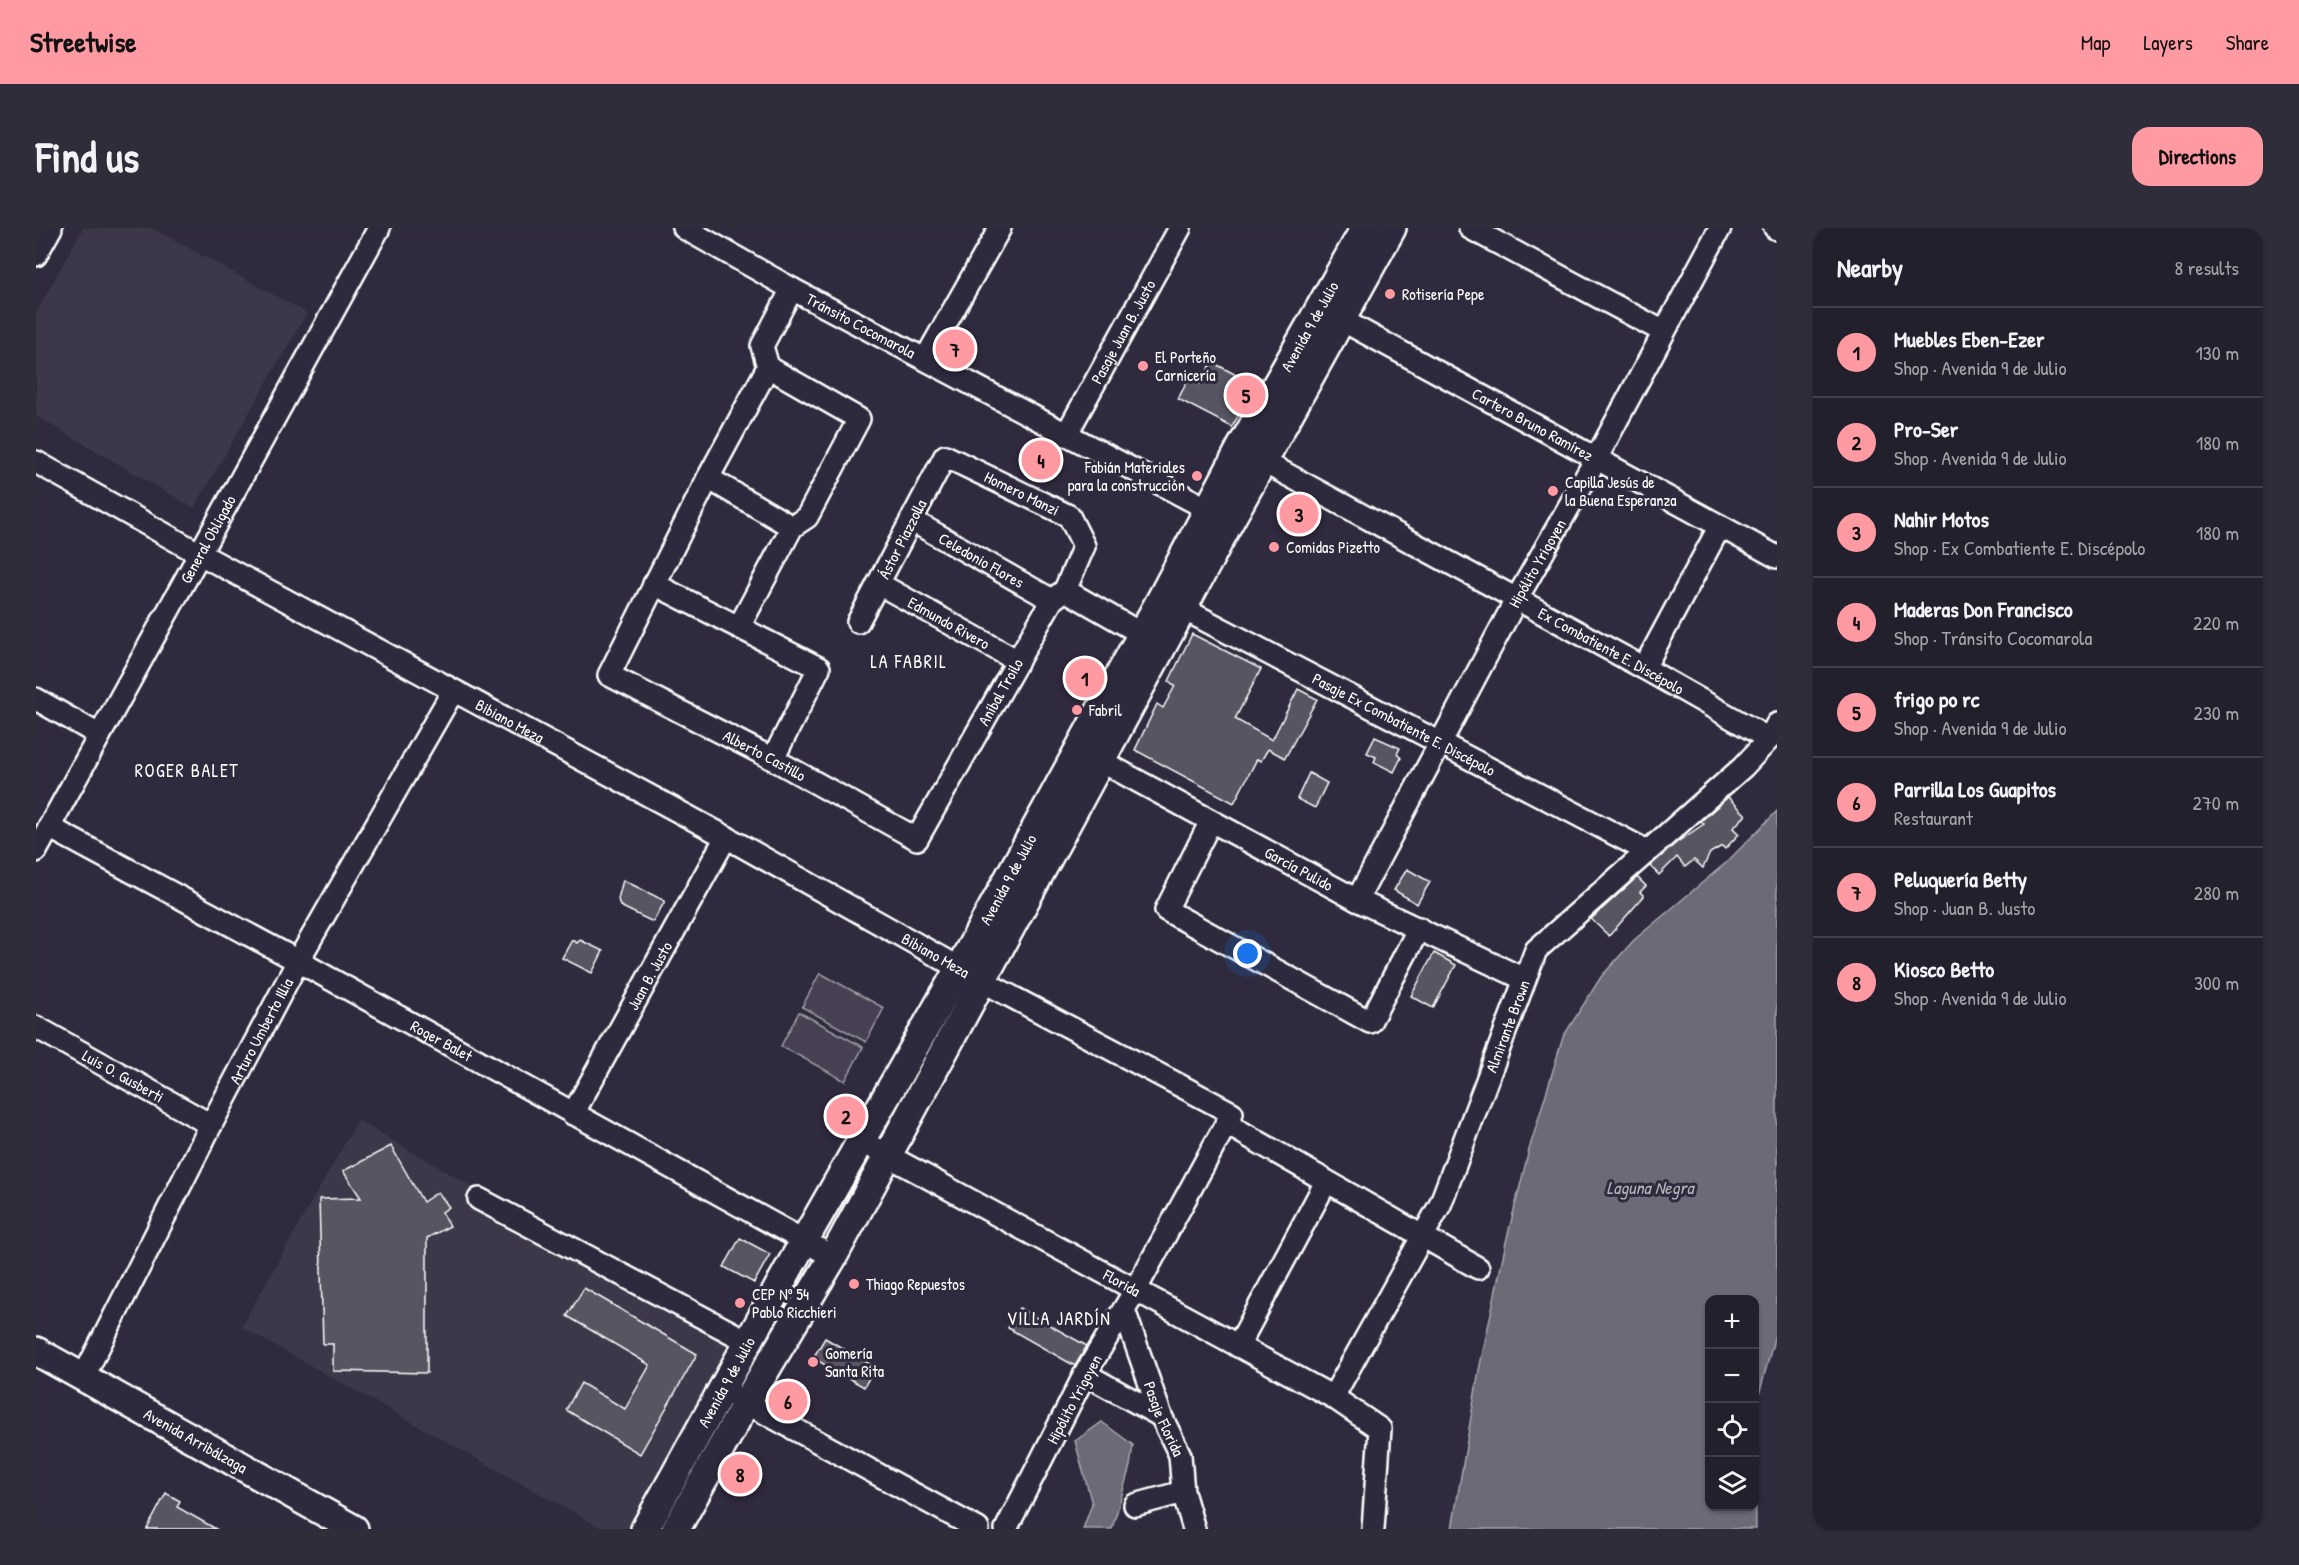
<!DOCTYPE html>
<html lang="en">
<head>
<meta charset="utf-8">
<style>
  body { margin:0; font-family:"Patrick Hand",sans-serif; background:#2f2d3a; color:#f1f3f6 }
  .controls { position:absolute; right:18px; bottom:18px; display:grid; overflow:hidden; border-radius:12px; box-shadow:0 2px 4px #0004 }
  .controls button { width:54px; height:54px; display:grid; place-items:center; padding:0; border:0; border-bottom:2px solid #403e4a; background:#23202e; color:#f1f3f6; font:30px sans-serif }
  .you { position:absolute; left:1212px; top:726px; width:21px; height:21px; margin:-15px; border:4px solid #fff; border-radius:50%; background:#1a73e8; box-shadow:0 0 0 9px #1a73e833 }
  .badge { display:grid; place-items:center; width:39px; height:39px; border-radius:50%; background:#ff9aa2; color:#111; font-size:20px; font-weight:700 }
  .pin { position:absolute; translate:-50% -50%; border:3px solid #fff; box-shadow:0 2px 6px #0006 }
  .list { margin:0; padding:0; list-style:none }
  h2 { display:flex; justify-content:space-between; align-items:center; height:78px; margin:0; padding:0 24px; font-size:26px }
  h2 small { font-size:20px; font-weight:400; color:#a3a3aa }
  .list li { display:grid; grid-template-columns:39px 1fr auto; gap:18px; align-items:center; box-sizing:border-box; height:90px; padding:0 24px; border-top:2px solid #403e4a }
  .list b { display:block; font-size:22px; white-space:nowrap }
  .list p { margin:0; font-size:20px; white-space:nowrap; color:#a3a3aa }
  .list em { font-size:20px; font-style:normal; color:#a3a3aa }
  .icon { flex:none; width:33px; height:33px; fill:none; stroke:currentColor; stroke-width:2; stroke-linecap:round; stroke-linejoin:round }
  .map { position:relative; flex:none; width:1741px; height:1301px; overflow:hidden; border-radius:18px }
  header { display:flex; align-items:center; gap:36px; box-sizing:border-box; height:84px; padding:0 30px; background:#ff9aa2; color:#111 }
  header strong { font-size:28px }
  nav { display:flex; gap:33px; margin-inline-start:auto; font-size:21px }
  .intro { display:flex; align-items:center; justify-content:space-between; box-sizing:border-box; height:144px; padding:0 36px }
  h1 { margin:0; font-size:42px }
  .button { padding:15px 27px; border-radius:18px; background:#ff9aa2; color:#111; font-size:21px; font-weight:700 }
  main { display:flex; gap:36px; padding:0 36px }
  aside { flex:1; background:#23202e; border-radius:18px; box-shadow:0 2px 4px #0004 }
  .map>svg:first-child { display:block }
  .built { fill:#3c3749 }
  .green { fill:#464152; stroke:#a2a0a8; stroke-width:1.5 }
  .water { fill:#6d6a77; stroke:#a7a6ad; stroke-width:1.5 }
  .building { fill:#595564; stroke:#fff; stroke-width:1.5 }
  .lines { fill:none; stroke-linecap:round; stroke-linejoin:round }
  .minor-casing { stroke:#fff; stroke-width:26 }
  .major-casing { stroke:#fff; stroke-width:32 }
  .minor { stroke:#2f2a3d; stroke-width:21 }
  .major { stroke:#2f2a3d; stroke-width:27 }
  .poi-dot { fill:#ff9aa2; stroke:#2f2a3d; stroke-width:2 }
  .labels { text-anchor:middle; stroke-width:6; stroke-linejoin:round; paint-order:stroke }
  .poi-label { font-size:16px; fill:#fff; stroke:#2f2a3d; text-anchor:start }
  .street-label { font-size:16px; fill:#fff; stroke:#2f2a3d }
  .neighbourhood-label { font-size:18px; letter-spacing:1.5px; fill:#fff; stroke:#2f2a3d }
  .water-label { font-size:18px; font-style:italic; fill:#b6b4bb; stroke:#2f2a3d }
</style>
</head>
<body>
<header>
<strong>Streetwise</strong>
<nav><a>Map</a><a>Layers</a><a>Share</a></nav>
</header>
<div class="intro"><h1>Find us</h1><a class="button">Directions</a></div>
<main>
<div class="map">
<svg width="1741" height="1301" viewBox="0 0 1741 1301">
  <rect width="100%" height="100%" fill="#2f2a3d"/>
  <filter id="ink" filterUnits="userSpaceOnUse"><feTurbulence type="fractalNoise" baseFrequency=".0167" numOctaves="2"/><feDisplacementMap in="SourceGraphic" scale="12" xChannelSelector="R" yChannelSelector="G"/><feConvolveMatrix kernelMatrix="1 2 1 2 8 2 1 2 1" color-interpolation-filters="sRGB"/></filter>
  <g filter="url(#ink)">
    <g class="built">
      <polygon points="47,0 116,0 271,85 158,280 0,188 0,85"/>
      <polygon points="322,892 699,1113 594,1301 567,1301 205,1099"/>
    </g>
    <g class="green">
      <polygon points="784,745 848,780 830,814 766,779"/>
      <polygon points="763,784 827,819 809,853 745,818"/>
      <polygon points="766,1039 775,1044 719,1148 709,1143"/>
    </g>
    <g class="water">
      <polygon points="1741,583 1741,1100 1719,1182 1718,1072 1674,1072 1674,1278 1718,1278 1719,1227 1720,1301 1416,1301 1443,1142 1470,1014 1493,922 1527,809 1565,749 1598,712 1691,634"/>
      <polygon points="1066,1194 1097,1217 1094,1238 1076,1301 1047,1301 1056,1276 1039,1213"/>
    </g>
    <g class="building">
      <polygon points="1176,134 1219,157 1196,199 1142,171 1153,150 1164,156"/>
      <polygon points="1156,406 1225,441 1199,491 1236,512 1262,461 1281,471 1249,530 1232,521 1225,533 1221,531 1198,575 1099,522 1121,476 1127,480 1139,458 1133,453"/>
      <polygon points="1339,509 1364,520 1361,526 1365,530 1358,544 1338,534 1340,529 1331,525"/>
      <polygon points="1273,545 1291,555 1279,580 1261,571"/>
      <polygon points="1692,569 1710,587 1697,600 1703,606 1689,621 1686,618 1674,625 1667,640 1658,632 1649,639 1641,629 1623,647 1614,638 1640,615 1668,596 1665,593"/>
      <polygon points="1371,641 1394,654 1381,676 1358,662"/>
      <polygon points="1601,649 1610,658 1604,664 1608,668 1573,708 1555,691"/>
      <polygon points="587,652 629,673 617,694 584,678 582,671"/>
      <polygon points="536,712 541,715 544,712 567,723 556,745 526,730"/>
      <polygon points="1398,725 1420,737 1397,780 1375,768"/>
      <polygon points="355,918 387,974 402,964 413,979 406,984 414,998 391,1010 391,1145 297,1143 297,1116 287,1116 283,971 325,970 307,943"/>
      <polygon points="704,1010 734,1026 718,1055 688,1039"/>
      <polygon points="548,1060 661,1126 604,1226 530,1182 545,1155 589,1181 614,1137 531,1088"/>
      <polygon points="983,1080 1051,1118 1039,1138 972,1100"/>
      <polygon points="789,1110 839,1139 828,1159 777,1130"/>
      <polygon points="130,1265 144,1273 141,1279 180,1301 111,1301"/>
    </g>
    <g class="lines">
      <g class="minor-casing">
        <g id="minor">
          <path id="s1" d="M648,0L756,61L1185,288"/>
          <polyline points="1434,0 1628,104"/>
          <polyline points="1739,0 1741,1"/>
          <polyline points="0,27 15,0"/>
          <path id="s2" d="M756,61L726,118L732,139L672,250L573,447L737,531L881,611L1016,372L1029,362L1048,318L1033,288L909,228L822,394"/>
          <path id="s3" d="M1293,85L1741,329"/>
          <polyline points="890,130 964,0"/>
          <path id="s4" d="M1030,207L1144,0"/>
          <path id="s5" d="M1215,227L1608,440L1733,511"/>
          <path id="s6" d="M0,234L164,326L690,609L946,753L1196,885L1100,1061L1049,1146L970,1301"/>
          <polyline points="672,250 756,299"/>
          <path id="s7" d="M875,292L1016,372"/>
          <polyline points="618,356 783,440 737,531"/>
          <path id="s8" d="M843,356L982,433"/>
          <polyline points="1029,362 1118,413"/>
          <path id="s9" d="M1134,374L1611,623"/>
          <polyline points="703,399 756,299 771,289 823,191 732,139"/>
          <polyline points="1608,440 1684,298"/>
          <polyline points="0,471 63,507"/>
          <path id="s10" d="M1052,526L1321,672L1488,751"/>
          <polyline points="1175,593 1130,682 1334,794 1383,700"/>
          <path id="s11" d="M13,599L262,733L797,1029"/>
          <path id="s12" d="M0,623L343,0"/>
          <path id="s13" d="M1321,672L1480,372L1560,231L1684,0"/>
          <path id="s14" d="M0,799L175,897"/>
          <path id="s15" d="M537,886L690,609"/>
          <polyline points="1191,896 1442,1040"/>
          <path id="s16" d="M825,913L1297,1169L1344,1201L1337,1301"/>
          <polyline points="443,971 713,1114"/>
          <path id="s17" d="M1088,1082L1125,1188L1144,1227L1147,1264L1158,1301"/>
          <polyline points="1202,1118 1290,954"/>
          <polyline points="1049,1146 1125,1188"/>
          <path id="s18" d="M47,1150L175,897L262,733L417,463"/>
          <polyline points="698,1168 942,1301"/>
          <path id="s19" d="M1297,1169L1404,977L1500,722L1707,539L1733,511L1741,496"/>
          <polyline points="1099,1277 1147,1264"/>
        </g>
      </g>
      <g class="major-casing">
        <g id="major">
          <path id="s20" d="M0,1123L318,1301"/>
          <path id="s21" d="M609,1301L768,1013L924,739L1126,369L1204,221L1329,0"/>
          <polyline points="640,1301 710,1175 797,1029 1194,293 1356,0"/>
        </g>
      </g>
      <use href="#minor" class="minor"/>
      <use href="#major" class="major"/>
    </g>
  </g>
  <g class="poi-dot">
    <circle cx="1354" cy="66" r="6"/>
    <circle cx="1107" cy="138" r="6"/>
    <circle cx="1161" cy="248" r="6"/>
    <circle cx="1517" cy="263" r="6"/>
    <circle cx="1238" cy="319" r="6"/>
    <circle cx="1041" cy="482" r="6"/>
    <circle cx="818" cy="1056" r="6"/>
    <circle cx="704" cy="1075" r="6"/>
    <circle cx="777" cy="1134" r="6"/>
  </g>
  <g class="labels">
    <g class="poi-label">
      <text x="1366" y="72">Rotisería Pepe</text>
      <text x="1119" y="135">El Porteño<tspan x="1119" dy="18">Carnicería</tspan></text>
      <text x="1149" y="245" text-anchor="end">Fabián Materiales<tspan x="1149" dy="18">para la construcción</tspan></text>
      <text x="1529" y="260">Capilla Jesús de<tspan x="1529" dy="18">la Buena Esperanza</tspan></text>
      <text x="1250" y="325">Comidas Pizetto</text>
      <text x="1053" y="488">Fabril</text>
      <text x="830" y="1062">Thiago Repuestos</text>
      <text x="716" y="1072">CEP Nº 54<tspan x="716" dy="18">Pablo Ricchieri</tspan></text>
      <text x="789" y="1131">Gomería<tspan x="789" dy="18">Santa Rita</tspan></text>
    </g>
    <g class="street-label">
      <text dy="6" stroke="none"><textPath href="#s1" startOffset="202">Tránsito Cocomarola</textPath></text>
      <text dy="6" stroke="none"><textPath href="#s21" startOffset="1374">Avenida 9 de Julio</textPath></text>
      <text dy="6" stroke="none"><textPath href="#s4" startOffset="118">Pasaje Juan B. Justo</textPath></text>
      <text dy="6" stroke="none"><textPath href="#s3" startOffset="232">Cartero Bruno Ramírez</textPath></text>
      <text transform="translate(986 265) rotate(26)" y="6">Homero Manzi</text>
      <text transform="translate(866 311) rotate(-63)" y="6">Ástor Piazzolla</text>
      <text dy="6" stroke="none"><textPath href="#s12" startOffset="356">General Obligado</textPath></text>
      <text dy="6" stroke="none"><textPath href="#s7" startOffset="81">Celedonio Flores</textPath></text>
      <text dy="6" stroke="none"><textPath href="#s13" startOffset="382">Hipólito Yrigoyen</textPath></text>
      <text dy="6" stroke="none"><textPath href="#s8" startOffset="80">Edmundo Rivero</textPath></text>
      <text dy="6" stroke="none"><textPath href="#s5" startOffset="410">Ex Combatiente E. Discépolo</textPath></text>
      <text dy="6" stroke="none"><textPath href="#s2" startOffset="951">Aníbal Troilo</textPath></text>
      <text dy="6" stroke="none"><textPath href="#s6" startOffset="540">Bibiano Meza</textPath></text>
      <text dy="6" stroke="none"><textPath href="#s9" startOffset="264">Pasaje Ex Combatiente E. Discépolo</textPath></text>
      <text dy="6" stroke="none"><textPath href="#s2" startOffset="608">Alberto Castillo</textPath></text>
      <text dy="6" stroke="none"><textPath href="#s10" startOffset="240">García Pulido</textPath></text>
      <text dy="6" stroke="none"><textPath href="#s21" startOffset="744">Avenida 9 de Julio</textPath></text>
      <text dy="6" stroke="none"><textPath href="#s6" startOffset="1026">Bibiano Meza</textPath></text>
      <text dy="6" stroke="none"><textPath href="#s15" startOffset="158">Juan B. Justo</textPath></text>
      <text dy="6" stroke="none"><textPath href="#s19" startOffset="411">Almirante Brown</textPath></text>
      <text dy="6" stroke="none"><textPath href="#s18" startOffset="390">Arturo Umberto Illia</textPath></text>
      <text dy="6" stroke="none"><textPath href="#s11" startOffset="447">Roger Balet</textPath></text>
      <text dy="6" stroke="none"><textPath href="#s14" startOffset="100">Luis O. Gusberti</textPath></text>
      <text dy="6" stroke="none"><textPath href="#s16" startOffset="297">Florida</textPath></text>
      <text dy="6" stroke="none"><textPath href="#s21" startOffset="168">Avenida 9 de Julio</textPath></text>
      <text transform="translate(1038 1171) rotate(-62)" y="6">Hipólito Yrigoyen</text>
      <text dy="6" stroke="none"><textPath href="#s17" startOffset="116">Pasaje Florida</textPath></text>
      <text dy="6" stroke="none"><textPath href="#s20" startOffset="183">Avenida Arribálzaga</textPath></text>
    </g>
    <g class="neighbourhood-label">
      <text x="873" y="440">LA FABRIL</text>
      <text x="151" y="549">ROGER BALET</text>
      <text x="1023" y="1097">VILLA JARDÍN</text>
    </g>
    <g class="water-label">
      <text x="1614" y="966">Laguna Negra</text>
    </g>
  </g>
</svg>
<div class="controls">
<button>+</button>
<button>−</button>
<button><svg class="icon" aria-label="locate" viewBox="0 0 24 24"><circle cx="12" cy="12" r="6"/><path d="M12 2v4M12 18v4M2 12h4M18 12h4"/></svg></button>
<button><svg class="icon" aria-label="layers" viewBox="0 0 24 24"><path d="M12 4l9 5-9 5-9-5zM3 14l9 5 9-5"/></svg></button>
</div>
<div class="you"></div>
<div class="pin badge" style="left:1049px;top:450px">1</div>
<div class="pin badge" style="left:810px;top:888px">2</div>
<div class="pin badge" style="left:1263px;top:286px">3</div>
<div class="pin badge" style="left:1005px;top:232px">4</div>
<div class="pin badge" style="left:1210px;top:167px">5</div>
<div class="pin badge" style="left:752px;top:1173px">6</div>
<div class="pin badge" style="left:919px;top:121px">7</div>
<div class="pin badge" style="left:704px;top:1246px">8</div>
</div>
<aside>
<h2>Nearby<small>8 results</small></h2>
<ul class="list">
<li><span class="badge">1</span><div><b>Muebles Eben-Ezer</b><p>Shop · Avenida 9 de Julio</p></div><em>130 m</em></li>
<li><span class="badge">2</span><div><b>Pro-Ser</b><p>Shop · Avenida 9 de Julio</p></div><em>180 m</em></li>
<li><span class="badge">3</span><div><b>Nahir Motos</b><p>Shop · Ex Combatiente E. Discépolo</p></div><em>180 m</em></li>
<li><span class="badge">4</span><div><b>Maderas Don Francisco</b><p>Shop · Tránsito Cocomarola</p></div><em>220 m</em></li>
<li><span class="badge">5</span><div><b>frigo po rc</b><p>Shop · Avenida 9 de Julio</p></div><em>230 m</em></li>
<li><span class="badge">6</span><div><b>Parrilla Los Guapitos</b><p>Restaurant</p></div><em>270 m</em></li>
<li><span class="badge">7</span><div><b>Peluquería Betty</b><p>Shop · Juan B. Justo</p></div><em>280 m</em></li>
<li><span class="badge">8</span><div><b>Kiosco Betto</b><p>Shop · Avenida 9 de Julio</p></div><em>300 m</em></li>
</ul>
</aside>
</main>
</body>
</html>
